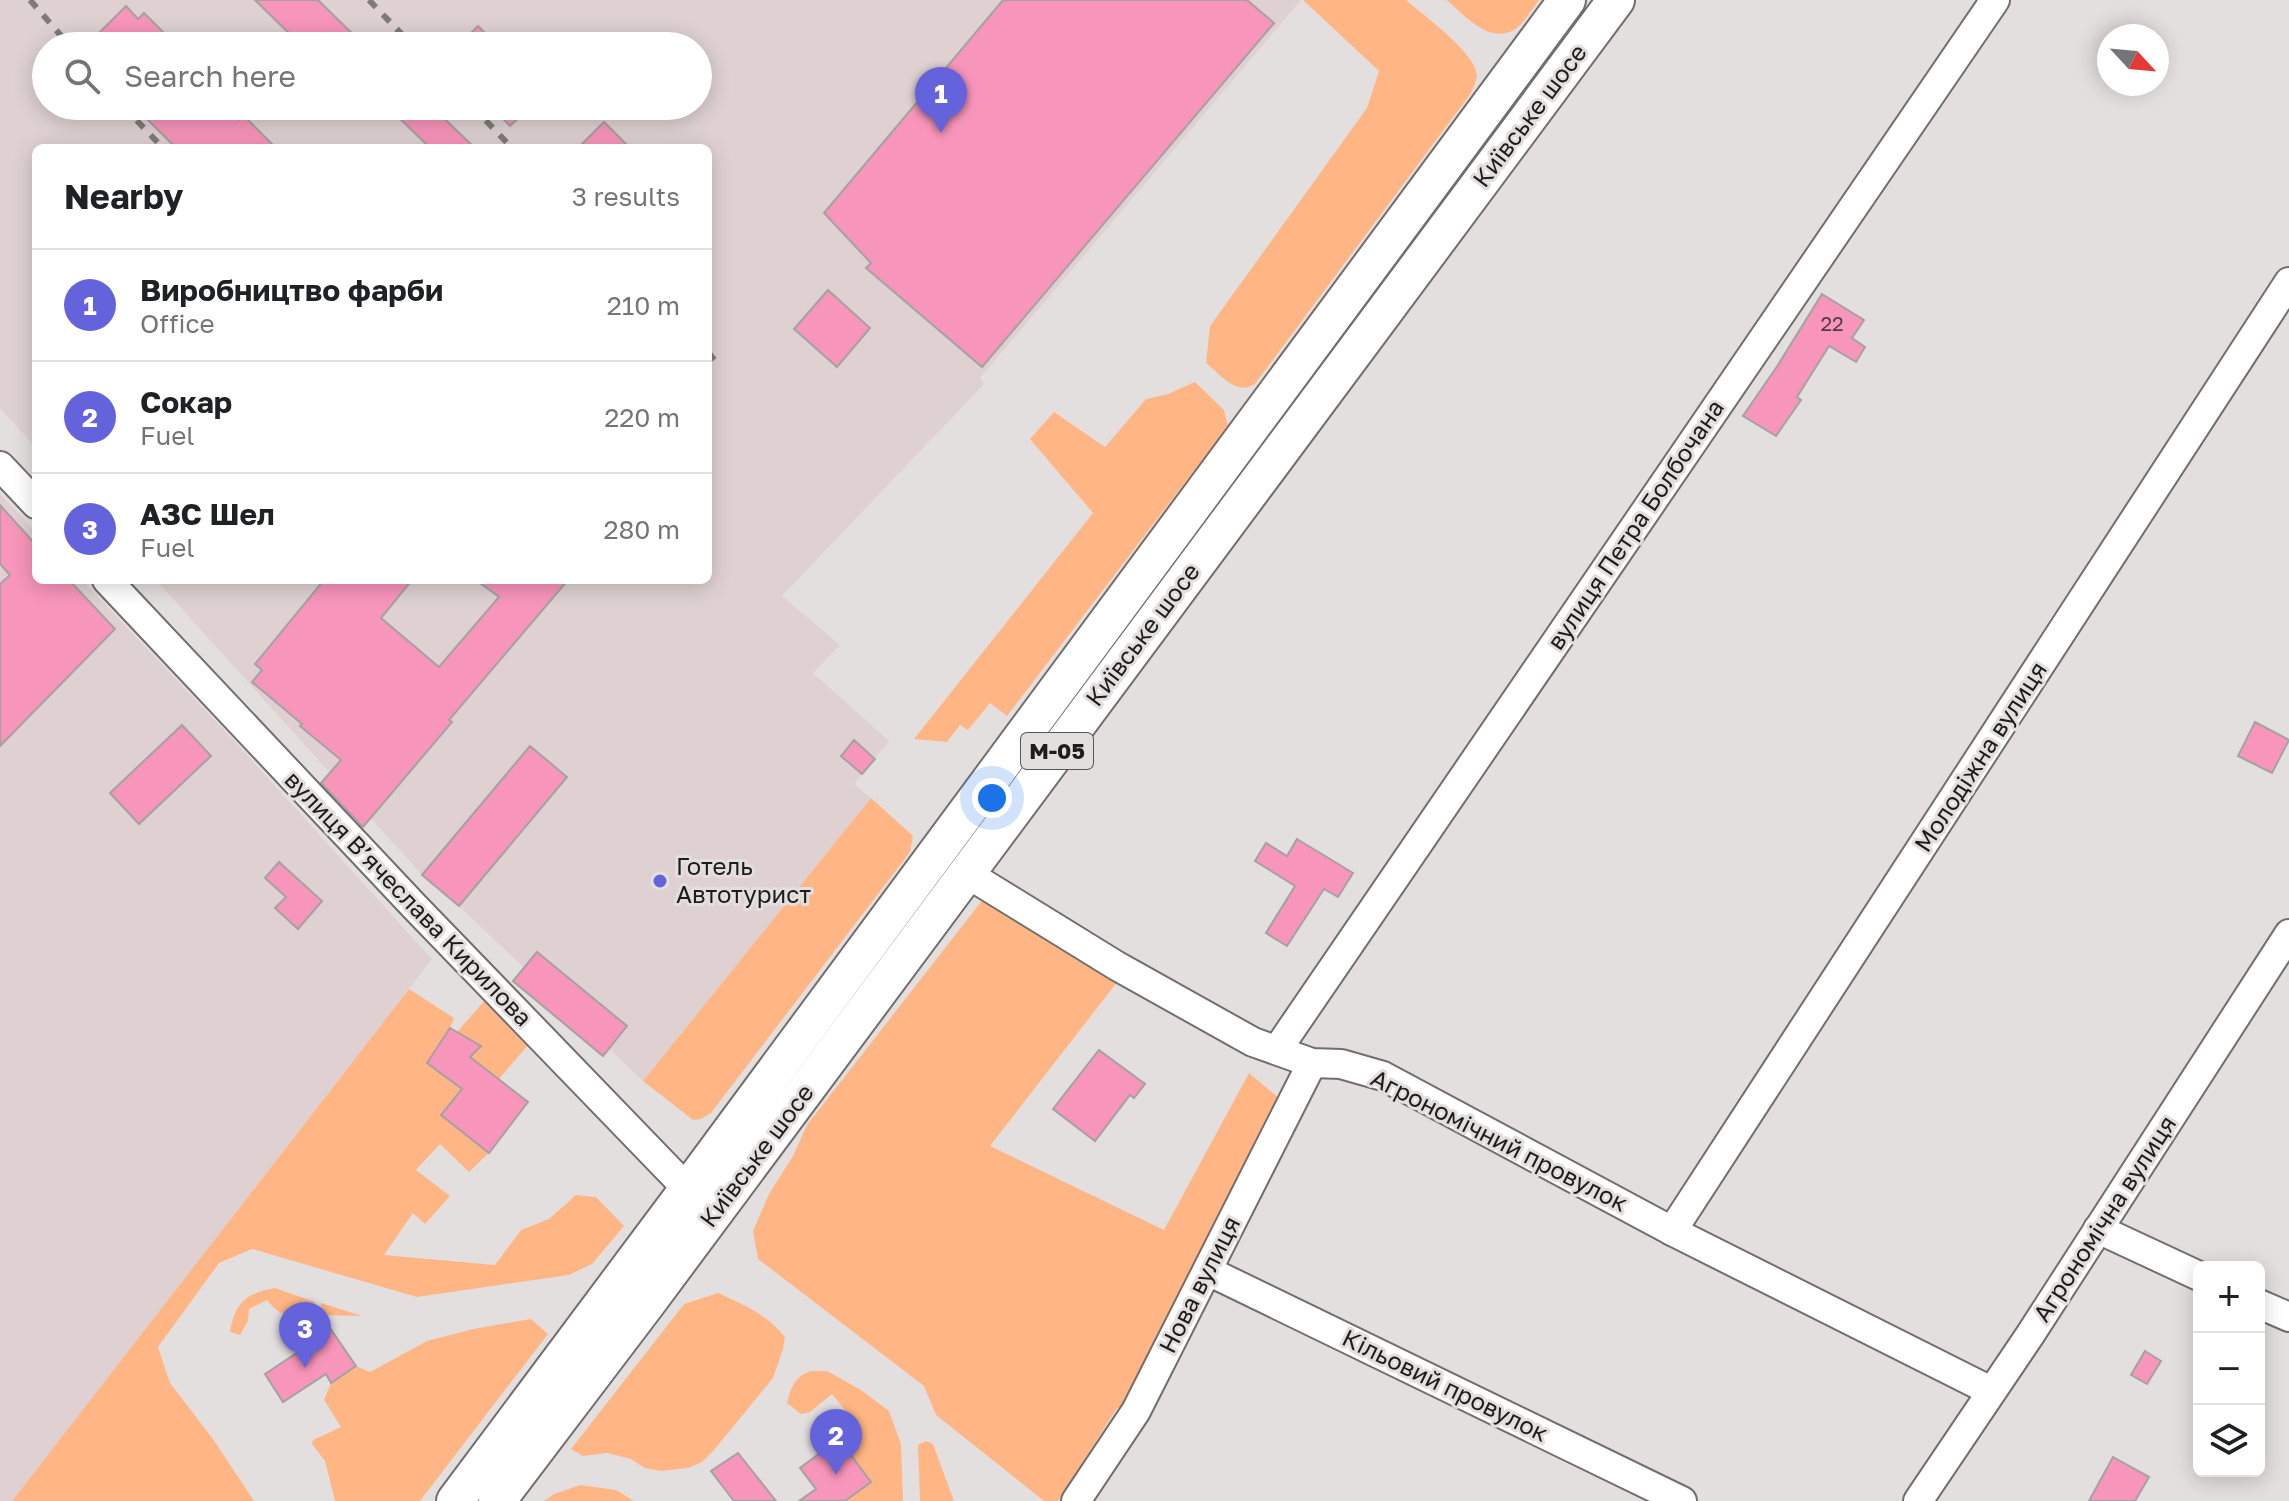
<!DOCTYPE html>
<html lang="en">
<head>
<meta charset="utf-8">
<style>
  body { margin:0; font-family:"Golos Text",sans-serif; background:#f2f2f2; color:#202124 }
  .controls { position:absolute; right:24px; bottom:24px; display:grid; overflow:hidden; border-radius:12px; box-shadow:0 4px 20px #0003 }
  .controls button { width:72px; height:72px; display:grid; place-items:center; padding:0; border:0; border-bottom:2px solid #e0e0e0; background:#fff; color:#202124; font:40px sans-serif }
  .compass { position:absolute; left:2097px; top:24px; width:72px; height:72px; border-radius:50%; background:#fff; box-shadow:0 4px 20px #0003; rotate:116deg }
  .you { position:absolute; left:992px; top:798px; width:28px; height:28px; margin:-20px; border:6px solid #fff; border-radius:50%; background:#1a73e8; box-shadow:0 0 0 12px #1a73e833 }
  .badge { display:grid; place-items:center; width:52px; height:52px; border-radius:50%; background:#6463dc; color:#fff; font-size:26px; font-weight:700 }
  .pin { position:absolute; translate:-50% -66px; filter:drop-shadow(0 2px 4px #0008) }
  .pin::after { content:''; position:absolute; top:42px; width:28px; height:24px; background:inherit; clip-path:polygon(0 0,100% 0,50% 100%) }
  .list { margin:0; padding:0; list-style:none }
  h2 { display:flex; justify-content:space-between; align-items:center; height:104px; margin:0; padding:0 32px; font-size:34px }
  h2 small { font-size:26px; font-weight:400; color:#757577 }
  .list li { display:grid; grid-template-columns:52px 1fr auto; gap:24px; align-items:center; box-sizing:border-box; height:112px; padding:0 32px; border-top:2px solid #e0e0e0 }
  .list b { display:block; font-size:30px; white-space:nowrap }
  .list p { margin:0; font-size:26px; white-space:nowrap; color:#757577 }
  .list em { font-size:26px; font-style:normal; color:#757577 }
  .icon { flex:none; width:44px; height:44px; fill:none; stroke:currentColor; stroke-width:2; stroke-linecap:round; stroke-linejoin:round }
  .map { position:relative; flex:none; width:2289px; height:1501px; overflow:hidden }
  .search { position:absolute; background:#fff; box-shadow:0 4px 20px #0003; left:32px; top:32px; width:680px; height:88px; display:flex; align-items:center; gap:20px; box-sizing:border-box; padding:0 28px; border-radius:44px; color:#757577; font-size:30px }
  .panel { position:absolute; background:#fff; box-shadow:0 4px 20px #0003; left:32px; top:144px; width:680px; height:440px; border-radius:12px }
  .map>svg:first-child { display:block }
  .built { fill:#dfd1d1; fill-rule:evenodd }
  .green { fill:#ffb684 }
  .building { fill:#f895ba; stroke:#a5a1a2; stroke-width:2 }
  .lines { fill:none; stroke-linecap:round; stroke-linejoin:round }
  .minor-casing { stroke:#736e6e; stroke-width:32 }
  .major-casing { stroke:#736e6e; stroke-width:40 }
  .minor { stroke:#fff; stroke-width:28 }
  .major { stroke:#fff; stroke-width:36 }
  .rail { stroke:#7f7b7b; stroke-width:6; stroke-dasharray:10 10; stroke-linecap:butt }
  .poi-dot { fill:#6463dc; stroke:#e4dfdf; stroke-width:3 }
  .labels { text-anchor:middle; stroke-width:6; stroke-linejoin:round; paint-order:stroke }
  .number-label { font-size:20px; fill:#543a44 }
  .shield { fill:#e4dfdf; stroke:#595656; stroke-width:2 }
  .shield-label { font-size:22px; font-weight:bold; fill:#1e1c1c }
  .street-label { font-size:24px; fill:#1e1c1c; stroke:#e4dfdf }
  .poi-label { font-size:24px; fill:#1e1c1c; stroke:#e4dfdf; text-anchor:start }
</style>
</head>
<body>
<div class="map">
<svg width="2289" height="1501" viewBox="0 0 2289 1501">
  <rect width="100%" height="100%" fill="#e4dfdf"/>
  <g class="built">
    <path d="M0,0H1301L980,378L984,384L782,596L840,645L813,673L889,741L854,784L871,798L643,1081L459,906L422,875L156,580H708V148H36V448L0,408ZM46,46H698V106H46Z"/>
    <polygon points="0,494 36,532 36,580 82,580 227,733 432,959 12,1501 0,1501"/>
  </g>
  <g class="green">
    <path d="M1303,0H1406C1423,15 1475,52 1477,75C1477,80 1473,88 1471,93L1255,384C1236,396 1221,375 1206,363L1210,326L1367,108L1379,71Z"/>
    <path d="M1447,0H1539C1532,9 1523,25 1514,30C1488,44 1464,15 1447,0Z"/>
    <polygon points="1195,382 1224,410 1228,426 1007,716 990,703 968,730 960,725 947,742 914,739 1093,513 1030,439 1054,412 1105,447 1146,399 1168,394"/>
    <polygon points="871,798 913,836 910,852 711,1113 701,1119 693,1120 643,1081"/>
    <polygon points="984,898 1121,977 990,1146 1164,1230 1249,1073 1279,1098 1131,1407 1117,1408 1058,1501 1044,1501 936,1415 924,1386 758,1259 753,1231 769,1194 793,1156 807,1125"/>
    <polygon points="409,989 454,1018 450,1028 457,1032 487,998 528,1045 499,1079 528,1102 489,1153 469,1172 440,1144 416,1170 450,1196 425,1224 413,1213 384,1255 495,1265 521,1230 549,1219 576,1195 596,1197 624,1226 592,1264 569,1275 417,1297 252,1249 219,1263 158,1347 170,1383 213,1439 254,1501 12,1501"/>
    <path d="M275,1288L315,1302L311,1315C288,1315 281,1318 267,1300L249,1309L248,1321L240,1335L230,1332C235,1303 246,1293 275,1288Z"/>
    <path d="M718,1293C745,1305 767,1315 785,1337L783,1349L773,1378L714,1450L702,1462L688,1468L660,1471L645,1468L631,1459L607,1453L583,1456L571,1449L684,1304Z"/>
    <polygon points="321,1303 362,1316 320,1315"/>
    <polygon points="531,1319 548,1334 420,1501 335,1501 325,1461 312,1444 313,1440 341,1427 324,1400 331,1383 356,1366 370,1372 427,1341 473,1329"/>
    <path d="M811,1371H827L861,1390L889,1411L901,1444L903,1501H845L871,1481L839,1439L848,1432L839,1420L846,1411L832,1394L810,1412L801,1414L787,1403C791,1387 795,1376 811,1371Z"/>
    <polygon points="926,1441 933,1444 954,1501 920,1501 918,1445"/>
    <polygon points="580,1485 616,1490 634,1501 544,1501 554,1494"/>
  </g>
  <g class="building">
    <polygon points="255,0 318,0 365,46 302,46"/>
    <polygon points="1003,0 1247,0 1274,23 982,367 866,268 871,263 824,213"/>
    <polygon points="126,6 138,19 144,13 177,46 86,46"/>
    <polygon points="478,26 498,46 458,46"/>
    <polygon points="134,106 225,106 239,120 244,116 276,148 176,148"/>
    <polygon points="387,106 431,106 475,148 430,148"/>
    <polygon points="491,106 531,106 510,126"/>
    <polygon points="604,122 630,148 578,148"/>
    <polygon points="828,290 870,328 837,367 794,329"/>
    <polygon points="1822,294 1864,320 1852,338 1865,347 1856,362 1829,346 1797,397 1801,400 1776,436 1743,416 1778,365"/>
    <polygon points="0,505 36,545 36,580 69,580 115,629 0,746 0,584 10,575 0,564"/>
    <polygon points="324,580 412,580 381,618 439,667 499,597 476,580 568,580 449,720 452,722 363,827 321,783 341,760 300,726 302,724 252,682 262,670 255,664"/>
    <polygon points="2255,722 2289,740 2272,773 2238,756"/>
    <polygon points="182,725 211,756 139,824 110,793"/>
    <polygon points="854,740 875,759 862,774 841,756"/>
    <polygon points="530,746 567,777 459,906 422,875"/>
    <polygon points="1297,839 1353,873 1338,897 1324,889 1287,946 1266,933 1295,886 1255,861 1266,843 1287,856"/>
    <polygon points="279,862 322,901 298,929 275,908 286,897 265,878"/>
    <polygon points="537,952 627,1026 603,1056 513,981"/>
    <polygon points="450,1028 481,1046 470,1057 528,1102 489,1153 441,1115 462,1089 427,1063"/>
    <polygon points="1099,1050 1145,1084 1134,1098 1130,1095 1095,1141 1053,1109"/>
    <polygon points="330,1328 356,1366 331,1383 326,1374 283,1402 265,1374 307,1346 306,1344"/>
    <polygon points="2145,1351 2161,1361 2147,1384 2131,1375"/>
    <polygon points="839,1439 871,1482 845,1501 799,1501 816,1489 800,1468"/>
    <polygon points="738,1453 776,1501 734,1501 711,1471"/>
    <polygon points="2113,1457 2149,1477 2135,1501 2089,1501"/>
  </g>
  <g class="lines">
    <g class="minor-casing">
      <g id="minor">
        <polyline points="0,466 36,504"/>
        <polyline points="107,580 414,906 701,1203"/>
        <polyline points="966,873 1117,966 1253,1042 1312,1063 1341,1064 1383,1076 1672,1231 1991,1391"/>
        <polyline points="1277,1050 1995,0"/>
        <polyline points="2098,1229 2199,1276"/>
        <polyline points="1672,1231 2289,282"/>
        <polyline points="1208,1271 1682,1501"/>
        <polyline points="2259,1304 2289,1317"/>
        <polyline points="1076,1501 1136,1411 1312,1063"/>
        <polyline points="1918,1501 2030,1335 2289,934"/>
      </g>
    </g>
    <g class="major-casing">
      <g id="major">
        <polyline points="455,1501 688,1189 1567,0"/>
        <polyline points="497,1501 648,1302 1616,0"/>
      </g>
    </g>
    <use href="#minor" class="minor"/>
    <use href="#major" class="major"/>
    <g class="rail">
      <polyline points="30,0 70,46"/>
      <polyline points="369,0 413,46"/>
      <polyline points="123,106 163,148"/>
      <polyline points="472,106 512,148"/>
      <polyline points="708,352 716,362"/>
    </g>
  </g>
  <circle class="poi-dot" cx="660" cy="881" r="8"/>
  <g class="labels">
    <g class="number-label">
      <text x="1832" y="331">22</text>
    </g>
    <rect class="shield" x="1021" y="733" width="72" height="36" rx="6"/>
    <g class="shield-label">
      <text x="1057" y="759">М-05</text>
    </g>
    <g class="street-label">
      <text transform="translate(1530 116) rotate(-53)" y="8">Київське шосе</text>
      <text transform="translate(1636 525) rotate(-56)" y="8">вулиця Петра Болбочана</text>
      <text transform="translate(1143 635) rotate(-53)" y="8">Київське шосе</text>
      <text transform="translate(1981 757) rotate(-57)" y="8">Молодіжна вулиця</text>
      <text transform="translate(408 899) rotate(46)" y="8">вулиця Вʼячеслава Кирилова</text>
      <text transform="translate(1499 1141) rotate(27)" y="8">Агрономічний провулок</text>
      <text transform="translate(757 1156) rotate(-53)" y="8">Київське шосе</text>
      <text transform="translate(2105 1219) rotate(-57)" y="8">Агрономічна вулиця</text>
      <text transform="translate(1200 1285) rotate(-63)" y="8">Нова вулиця</text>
      <text transform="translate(1445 1386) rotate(26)" y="8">Кільовий провулок</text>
    </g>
    <g class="poi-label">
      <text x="676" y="875">Готель<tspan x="676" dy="28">Автотурист</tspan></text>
    </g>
  </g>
</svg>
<div class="controls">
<button>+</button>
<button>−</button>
<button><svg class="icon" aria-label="layers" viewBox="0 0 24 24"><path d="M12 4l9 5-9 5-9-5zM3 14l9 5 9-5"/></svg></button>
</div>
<svg class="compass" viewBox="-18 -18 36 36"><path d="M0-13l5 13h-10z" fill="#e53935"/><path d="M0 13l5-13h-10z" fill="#757577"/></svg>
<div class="you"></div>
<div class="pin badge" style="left:941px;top:133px">1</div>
<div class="pin badge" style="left:836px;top:1475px">2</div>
<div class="pin badge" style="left:305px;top:1368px">3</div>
<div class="search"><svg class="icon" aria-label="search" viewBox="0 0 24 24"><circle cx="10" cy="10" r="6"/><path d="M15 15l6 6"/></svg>Search here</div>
<section class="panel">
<h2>Nearby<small>3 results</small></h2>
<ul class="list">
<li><span class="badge">1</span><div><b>Виробництво фарби</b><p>Office</p></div><em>210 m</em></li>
<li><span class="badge">2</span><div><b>Сокар</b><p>Fuel</p></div><em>220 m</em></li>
<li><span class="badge">3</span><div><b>АЗС Шел</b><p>Fuel</p></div><em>280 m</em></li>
</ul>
</section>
</div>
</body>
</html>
